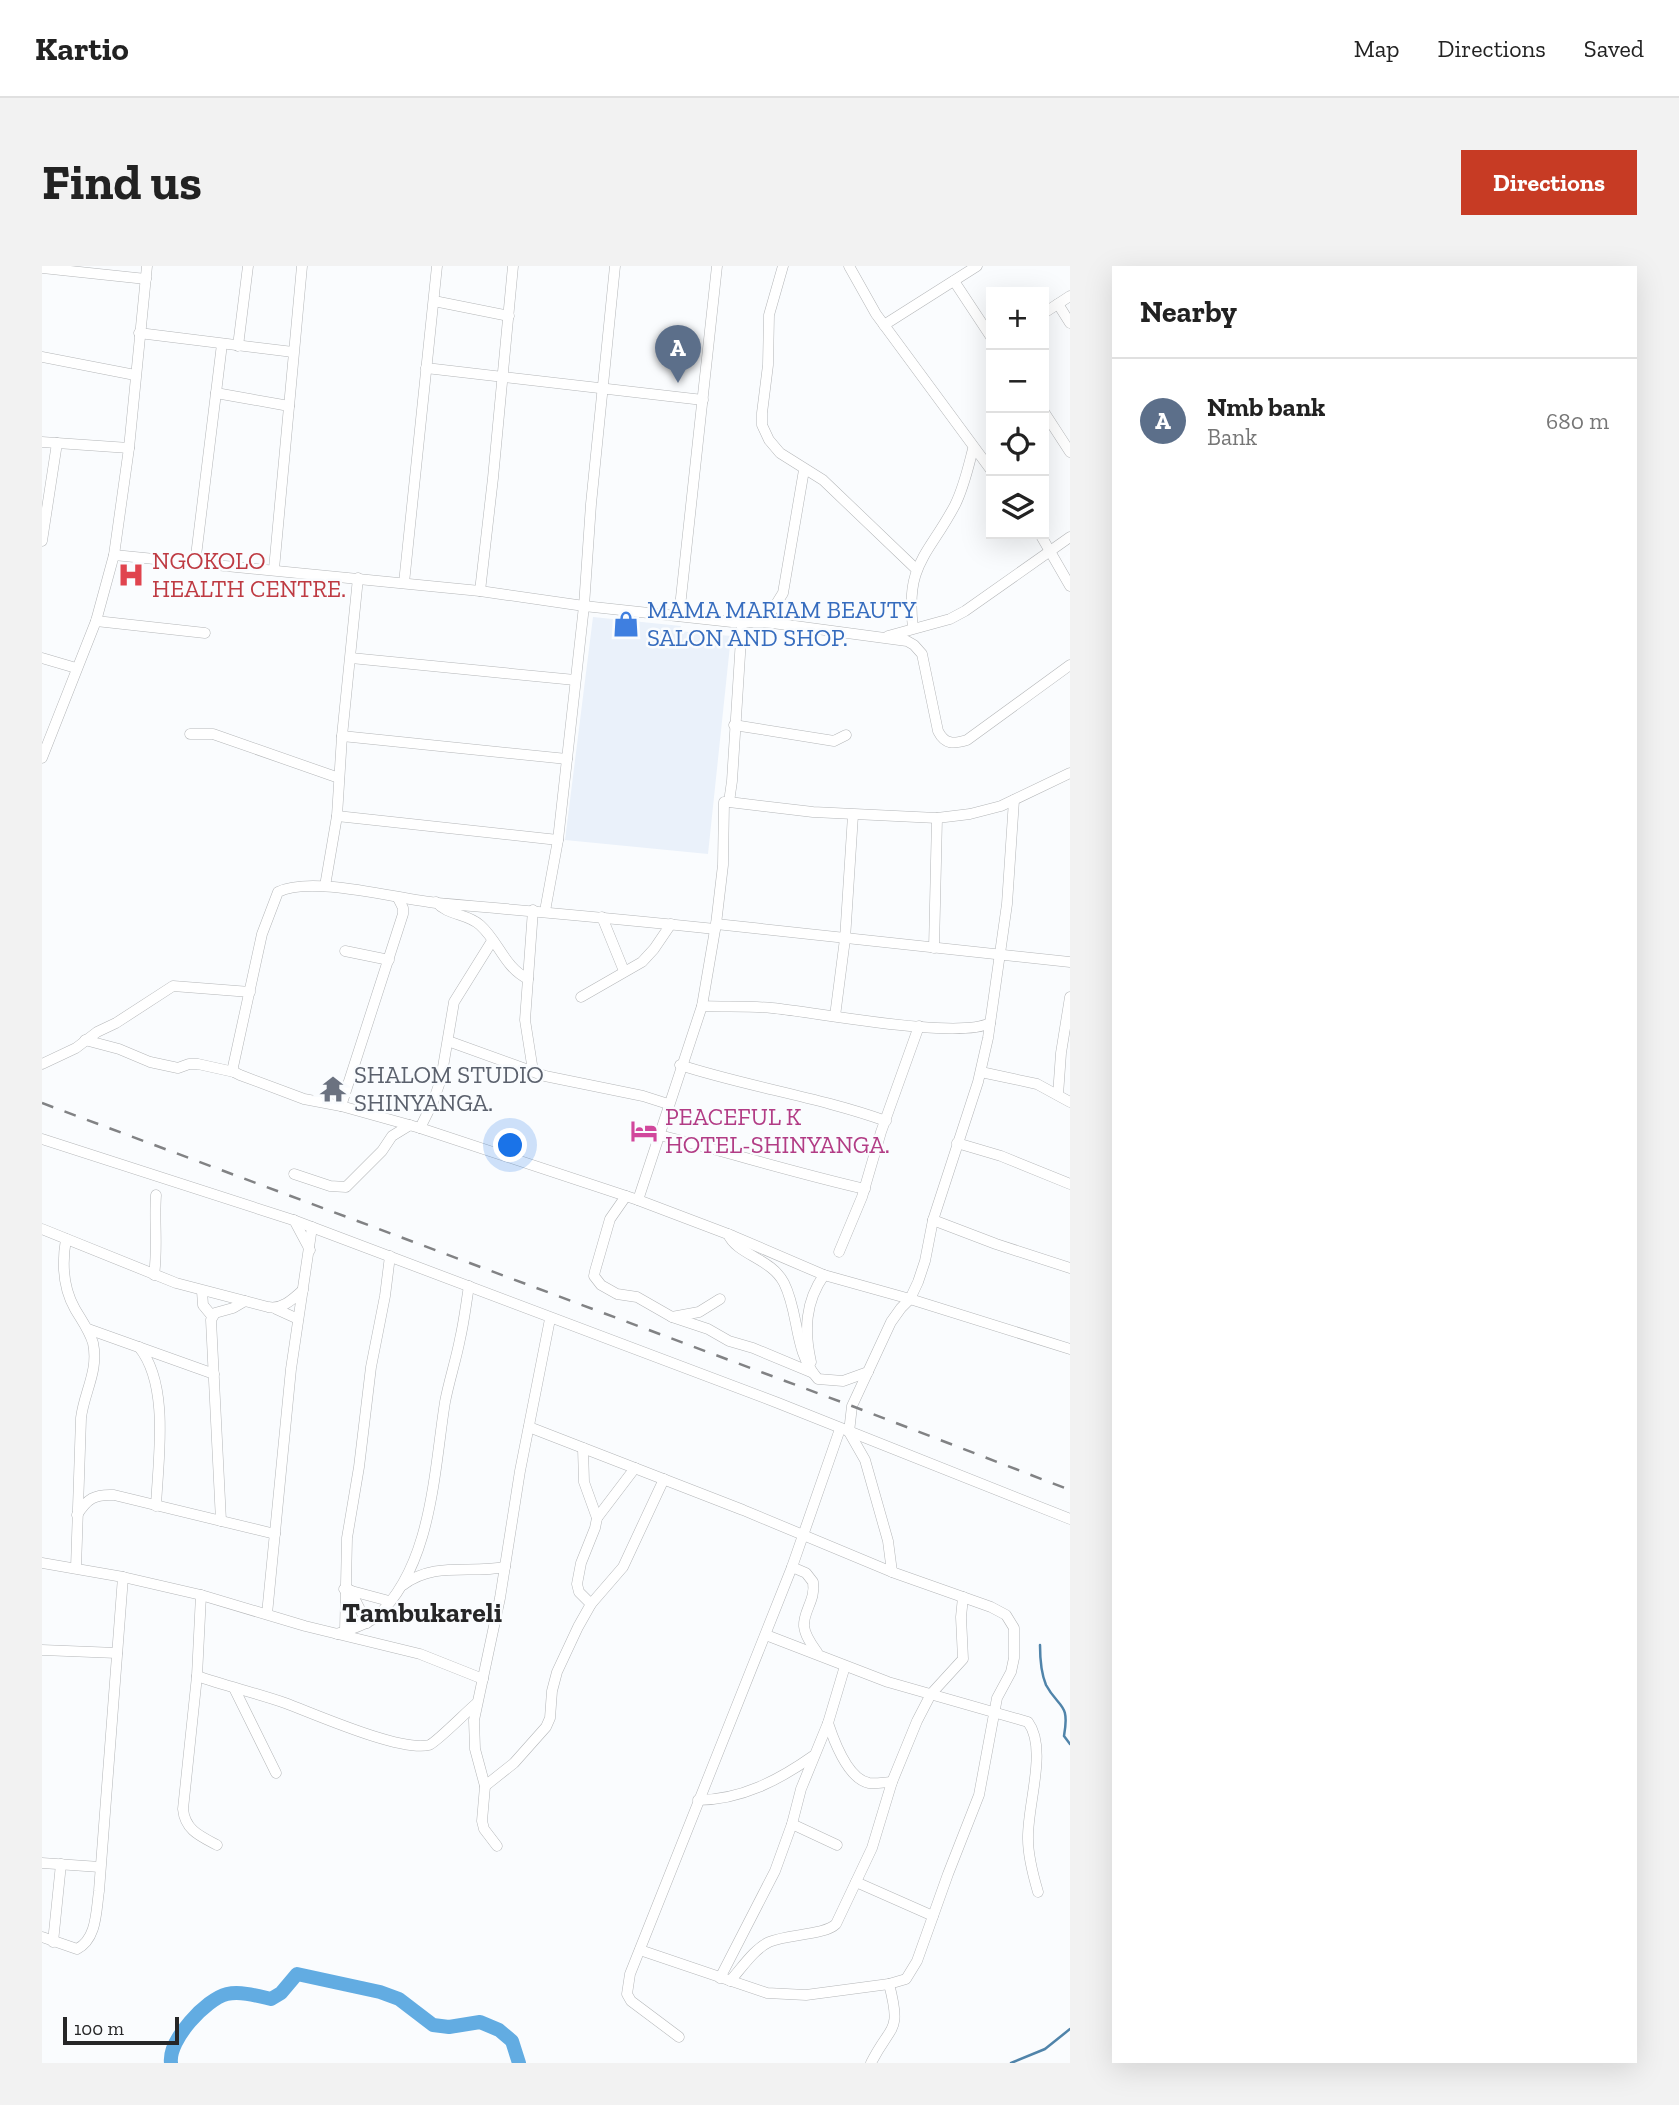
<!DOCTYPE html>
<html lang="en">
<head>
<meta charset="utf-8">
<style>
  body { margin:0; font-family:"Zilla Slab",serif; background:#f2f2f2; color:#222 }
  .controls { position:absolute; right:21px; top:21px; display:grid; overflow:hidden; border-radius:0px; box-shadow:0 7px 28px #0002 }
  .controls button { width:63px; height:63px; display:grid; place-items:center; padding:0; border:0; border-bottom:2px solid #e0e0e0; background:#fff; color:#222; font:35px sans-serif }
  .scale { position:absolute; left:21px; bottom:18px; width:116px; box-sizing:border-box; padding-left:7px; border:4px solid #262627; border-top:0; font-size:19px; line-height:24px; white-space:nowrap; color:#262627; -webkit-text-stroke:5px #fafcfe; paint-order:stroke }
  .you { position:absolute; left:469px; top:880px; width:24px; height:24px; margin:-18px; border:5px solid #fff; border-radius:50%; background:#1a73e8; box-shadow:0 0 0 10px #1a73e833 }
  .badge { display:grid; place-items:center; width:46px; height:46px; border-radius:50%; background:#c73b24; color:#fff; font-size:23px; font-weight:700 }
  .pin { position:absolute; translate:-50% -58px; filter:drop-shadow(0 2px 4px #0008) }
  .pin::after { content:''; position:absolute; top:37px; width:24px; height:21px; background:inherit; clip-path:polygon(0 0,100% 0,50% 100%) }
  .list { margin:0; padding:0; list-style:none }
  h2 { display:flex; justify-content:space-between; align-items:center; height:91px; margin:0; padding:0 28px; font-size:30px }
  h2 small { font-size:23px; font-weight:400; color:#767676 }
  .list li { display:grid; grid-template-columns:46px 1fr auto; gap:21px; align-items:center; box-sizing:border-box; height:126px; padding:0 28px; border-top:2px solid #e0e0e0 }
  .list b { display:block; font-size:26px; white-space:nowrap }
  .list p { margin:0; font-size:23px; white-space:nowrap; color:#767676 }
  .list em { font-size:23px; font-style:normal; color:#767676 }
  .icon { flex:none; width:38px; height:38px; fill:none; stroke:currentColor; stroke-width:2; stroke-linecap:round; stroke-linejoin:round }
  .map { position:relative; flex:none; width:1028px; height:1797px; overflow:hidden; border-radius:0px }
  header { display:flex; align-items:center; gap:42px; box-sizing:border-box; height:98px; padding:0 35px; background:#fff; border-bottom:2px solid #e0e0e0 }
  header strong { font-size:33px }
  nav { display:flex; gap:38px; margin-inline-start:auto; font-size:24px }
  .intro { display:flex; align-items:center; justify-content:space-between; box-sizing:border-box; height:168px; padding:0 42px }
  h1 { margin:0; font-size:49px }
  .button { padding:18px 32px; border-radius:0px; background:#c73b24; color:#fff; font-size:24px; font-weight:700 }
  main { display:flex; gap:42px; padding:0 42px }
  aside { flex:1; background:#fff; border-radius:0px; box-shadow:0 7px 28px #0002 }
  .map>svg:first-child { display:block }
  .built { fill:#eaf1fa }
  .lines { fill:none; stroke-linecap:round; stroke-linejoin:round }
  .stream { stroke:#5084aa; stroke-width:2.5 }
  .river { stroke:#62ace2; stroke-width:14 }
  .minor-casing { stroke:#b4b6b8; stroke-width:11 }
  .minor { stroke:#fff; stroke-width:10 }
  .rail { stroke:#818284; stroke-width:2.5; stroke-dasharray:12 12; stroke-linecap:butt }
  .labels { text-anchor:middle; stroke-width:5; stroke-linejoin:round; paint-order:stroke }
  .health-label { font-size:24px; fill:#be3a42; stroke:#fafcfe; text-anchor:start }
  .shop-label { font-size:24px; fill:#366cbe; stroke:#fafcfe; text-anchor:start }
  .worship-label { font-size:24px; fill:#5b616d; stroke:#fafcfe; text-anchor:start }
  .hotel-label { font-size:24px; fill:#b23c85; stroke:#fafcfe; text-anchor:start }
  .quarter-label { font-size:28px; font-weight:bold; fill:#262627; stroke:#fafcfe }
</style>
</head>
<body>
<header>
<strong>Kartio</strong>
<nav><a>Map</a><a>Directions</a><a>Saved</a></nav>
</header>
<div class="intro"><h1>Find us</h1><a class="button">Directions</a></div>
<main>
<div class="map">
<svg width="1028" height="1797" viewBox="0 0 1028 1797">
  <rect width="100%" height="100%" fill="#fafcfe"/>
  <polygon class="built" points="551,351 639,360 637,365 689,370 666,588 523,574"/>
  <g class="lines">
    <g class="stream">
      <path d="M998,1379C998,1392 999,1407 1004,1419C1017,1443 1028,1436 1022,1470L1028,1478"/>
      <polyline points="969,1797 1003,1783 1028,1763"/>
    </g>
    <path class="river" d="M129,1797C126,1774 164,1733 185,1728C199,1725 216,1730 229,1733L239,1727L255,1708L338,1726L357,1733L391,1759L407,1761L438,1756L457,1764L470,1775L477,1797"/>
    <g class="minor-casing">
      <g id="minor">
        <polyline points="741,0 727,49 726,99 720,147 720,159 727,174 738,187 781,214 874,303"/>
        <polyline points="807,0 834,48 949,204"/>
        <polyline points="0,2 104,13"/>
        <polyline points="912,15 949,71"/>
        <polyline points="392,35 467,50"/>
        <polyline points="1016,38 1028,57"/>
        <polyline points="1002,47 1028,30"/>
        <polyline points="842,59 935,0"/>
        <polyline points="97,67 251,86"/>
        <polyline points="196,80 206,0"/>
        <polyline points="0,91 93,109"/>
        <polyline points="384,102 661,134"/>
        <polyline points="174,127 247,140"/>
        <polyline points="1002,146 1028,186"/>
        <polyline points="0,176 87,182"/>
        <polyline points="998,268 1028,320"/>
        <polyline points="0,275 15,177"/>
        <path d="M72,289L438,325L542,340L690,356H723L865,375L872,379L880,388L896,465C903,479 912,478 925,474L1028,399"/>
        <polyline points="153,298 180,78"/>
        <polyline points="232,303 260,0"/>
        <polyline points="362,317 395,0"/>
        <polyline points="438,325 451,212 471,0"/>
        <polyline points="637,350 675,0"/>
        <polyline points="54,355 163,367"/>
        <polyline points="723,356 741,327 762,204"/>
        <path d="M871,362C863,298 886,290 913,239C922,221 926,202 931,183"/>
        <polyline points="846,370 908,353 923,345 1028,271"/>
        <polyline points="0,392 34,402"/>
        <polyline points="309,392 533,414"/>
        <polyline points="692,459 792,475 804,469"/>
        <polyline points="148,468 171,468 297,512"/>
        <polyline points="300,470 525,493"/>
        <polyline points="0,492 54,355 72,289 87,182 105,0"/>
        <polyline points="687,536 771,546 895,552 928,548 959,540 1028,507"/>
        <polyline points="295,550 516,574"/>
        <polyline points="283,620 295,550 300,470 316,312"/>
        <path d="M394,636C406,650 425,647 438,659C457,676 462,701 486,713"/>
        <polyline points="503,645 516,574 542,340 549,238 573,0"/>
        <polyline points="560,651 582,705"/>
        <polyline points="674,658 1028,696"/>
        <path d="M673,663C580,653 488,645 395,637C355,633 270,609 236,626L220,668L191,801L192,806L198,809L262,833L299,840L378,862L596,934L691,970L782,1009L868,1033L1028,1083"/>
        <polyline points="892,682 895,552"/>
        <polyline points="303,685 347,694"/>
        <polyline points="539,731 600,696 612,683 629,658"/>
        <path d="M660,740C683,741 707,740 730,742C774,746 915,774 948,757"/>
        <polyline points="793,750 803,673 811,549"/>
        <polyline points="43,774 77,783 108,796 136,802 147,798 156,798 192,806"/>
        <polyline points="406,775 503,810 601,830 626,838"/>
        <polyline points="0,798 34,782 55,766 74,757 131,720 208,726"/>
        <path d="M638,799C706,821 777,831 844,855"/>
        <polyline points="491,805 483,754 491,644"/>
        <polyline points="939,806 995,818 1028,836"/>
        <polyline points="1016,829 1019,787 1028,731"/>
        <polyline points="299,840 361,648 361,642 356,632"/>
        <polyline points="378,862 391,836 399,813 412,736 450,675"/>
        <path d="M617,869C686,886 753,907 823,923"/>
        <polyline points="0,873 251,954 736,1137 1028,1253"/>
        <polyline points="915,877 959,890 1028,918"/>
        <polyline points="252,908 288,920 304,921 340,885 350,870 368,859"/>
        <polyline points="584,930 568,953 553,1005 552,1010 559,1019 575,1028 595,1031 630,1051 666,1063 687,1075 711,1082 771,1107"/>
        <polyline points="596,934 660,740 674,658 681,599 682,536 687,536 690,515 700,357"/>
        <polyline points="252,954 268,984"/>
        <polyline points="891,954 954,978 1028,1002"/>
        <path d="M0,963L134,1017L226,1041C240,1044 251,1033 261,1024"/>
        <path d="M686,968C695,989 729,992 742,1017C758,1049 751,1085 776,1113L801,1115L826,1106"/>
        <path d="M24,973C20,996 21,1022 33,1043C40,1055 47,1064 51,1077C57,1105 42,1126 39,1152L34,1302"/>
        <polyline points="797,986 820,931 839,866 877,760"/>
        <path d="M112,1009C116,982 112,956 114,929"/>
        <polyline points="160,1025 161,1039 170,1050"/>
        <polyline points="234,1043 256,1053"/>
        <polyline points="630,1051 657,1046 678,1033"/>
        <polyline points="46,1063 172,1108"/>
        <path d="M97,1081C128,1119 116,1194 114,1240"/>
        <path d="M769,1096C762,1065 763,1036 782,1009"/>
        <polyline points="487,1161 701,1244 850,1306 949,1341 964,1349 972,1362 972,1392 969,1406 955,1432 937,1529 906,1608 875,1695 864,1713 847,1718 764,1729 725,1727 598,1684"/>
        <polyline points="541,1182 542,1216 555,1252 553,1262 539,1297 535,1318 537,1326 549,1338"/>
        <path d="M35,1249C45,1233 52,1228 72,1229L233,1268"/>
        <polyline points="555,1252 593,1202"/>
        <polyline points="179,1255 169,1054 173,1047 191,1042 203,1035"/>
        <polyline points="0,1297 81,1311 159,1329 263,1360 378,1388 441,1413"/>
        <path d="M750,1301L764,1307L771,1316C774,1334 761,1345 762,1360C763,1370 770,1379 775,1386"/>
        <polyline points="850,1306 846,1275 823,1194 807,1166 810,1140 849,1056 859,1042 868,1033 876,1016 883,995 891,954 936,816 946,772 965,638 972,534"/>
        <path d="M361,1319C393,1295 427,1308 463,1301"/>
        <polyline points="302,1323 347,1335"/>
        <polyline points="308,1324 325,1357"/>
        <path d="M159,1329L155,1410L141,1543C143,1564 158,1570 175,1579"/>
        <polyline points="225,1348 249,1103 270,961"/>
        <polyline points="303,1365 305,1272 317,1201 329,1101 343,1030 348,990"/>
        <path d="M295,1368C308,1363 323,1360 334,1351C390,1301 392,1205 403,1136C407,1115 414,1094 418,1073C422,1056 424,1038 427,1020"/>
        <path d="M724,1369L846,1416L986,1456C1006,1483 985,1539 986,1573C986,1591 991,1609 996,1626"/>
        <polyline points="0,1384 75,1387"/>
        <path d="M155,1410C184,1420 214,1427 243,1437C273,1448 358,1486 387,1479C394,1477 426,1444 435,1437"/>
        <polyline points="192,1422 234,1507"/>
        <path d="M786,1457C792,1475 806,1513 827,1517C835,1518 843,1516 850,1516"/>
        <polyline points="443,1520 472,1497 504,1461 508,1452 510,1425 515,1406 536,1361 549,1338 581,1301 622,1213"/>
        <path d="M656,1534C699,1534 737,1514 771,1490"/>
        <polyline points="750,1558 795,1579"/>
        <polyline points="455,1580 442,1563 440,1555 443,1520 433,1483 432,1454 458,1332 478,1205 508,1053"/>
        <polyline points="0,1597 58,1601"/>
        <polyline points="814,1616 891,1650"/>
        <path d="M0,1671L35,1683C55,1673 54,1645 57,1625L81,1311"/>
        <polyline points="11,1676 19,1598"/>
        <polyline points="678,1712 733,1605 750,1558 759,1523 786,1457 803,1400"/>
        <path d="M688,1715C699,1703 712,1683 727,1676C746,1668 783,1669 794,1658L830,1582L850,1516L875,1455L889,1428L921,1393L919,1351L921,1331"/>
        <polyline points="637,1771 589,1735 585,1728 588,1708 750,1301 798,1163"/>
        <path d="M829,1797C849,1757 860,1768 847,1718"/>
      </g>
    </g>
    <use href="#minor" class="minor"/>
    <polyline class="rail" points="0,837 810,1140 1028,1224"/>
  </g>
  <defs>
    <g id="hospital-bare" transform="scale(2.1)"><path d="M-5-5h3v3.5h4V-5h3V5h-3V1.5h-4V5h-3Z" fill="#e0444e" stroke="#fafcfe" stroke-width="2.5" paint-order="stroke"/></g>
    <g id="shop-bare" transform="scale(2.1)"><path d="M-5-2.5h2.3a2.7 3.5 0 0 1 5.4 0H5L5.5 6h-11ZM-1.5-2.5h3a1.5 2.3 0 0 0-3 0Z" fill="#3f7fe0" stroke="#fafcfe" stroke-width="2.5" paint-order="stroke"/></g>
    <g id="temple-bare" transform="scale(2.1)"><path d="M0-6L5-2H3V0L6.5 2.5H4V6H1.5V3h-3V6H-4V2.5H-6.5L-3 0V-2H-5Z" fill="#6b7280" stroke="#fafcfe" stroke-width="2.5" paint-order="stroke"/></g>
    <g id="hotel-bare" transform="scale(2.1)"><path d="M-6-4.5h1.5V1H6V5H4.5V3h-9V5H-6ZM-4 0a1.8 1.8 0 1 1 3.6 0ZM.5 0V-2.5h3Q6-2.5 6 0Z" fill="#d1479c" stroke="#fafcfe" stroke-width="2.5" paint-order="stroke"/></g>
  </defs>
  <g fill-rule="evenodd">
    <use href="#hospital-bare" x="89" y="309"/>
    <use href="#shop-bare" x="584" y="358"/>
    <use href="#temple-bare" x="291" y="823"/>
    <use href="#hotel-bare" x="602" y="865"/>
  </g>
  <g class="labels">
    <g class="health-label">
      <text x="110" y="303">NGOKOLO<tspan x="110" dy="28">HEALTH CENTRE.</tspan></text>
    </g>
    <g class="shop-label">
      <text x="605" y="352">MAMA MARIAM BEAUTY<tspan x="605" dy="28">SALON AND SHOP.</tspan></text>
    </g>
    <g class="worship-label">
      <text x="312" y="817">SHALOM STUDIO<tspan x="312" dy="28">SHINYANGA.</tspan></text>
    </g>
    <g class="hotel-label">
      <text x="623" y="859">PEACEFUL K<tspan x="623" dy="28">HOTEL-SHINYANGA.</tspan></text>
    </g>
    <g class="quarter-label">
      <text x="380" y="1356">Tambukareli</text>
    </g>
  </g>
</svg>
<div class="controls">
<button>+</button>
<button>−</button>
<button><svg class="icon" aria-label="locate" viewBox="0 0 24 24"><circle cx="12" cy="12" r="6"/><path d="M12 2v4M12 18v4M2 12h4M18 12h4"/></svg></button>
<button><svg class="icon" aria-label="layers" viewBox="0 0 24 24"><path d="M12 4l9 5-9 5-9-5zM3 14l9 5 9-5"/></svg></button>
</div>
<div class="scale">100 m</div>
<div class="you"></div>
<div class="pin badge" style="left:636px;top:117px;background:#5c6f8a">A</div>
</div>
<aside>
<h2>Nearby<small></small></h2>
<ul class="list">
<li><span class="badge" style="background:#5c6f8a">A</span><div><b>Nmb bank</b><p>Bank</p></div><em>680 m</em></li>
</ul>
</aside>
</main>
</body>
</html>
